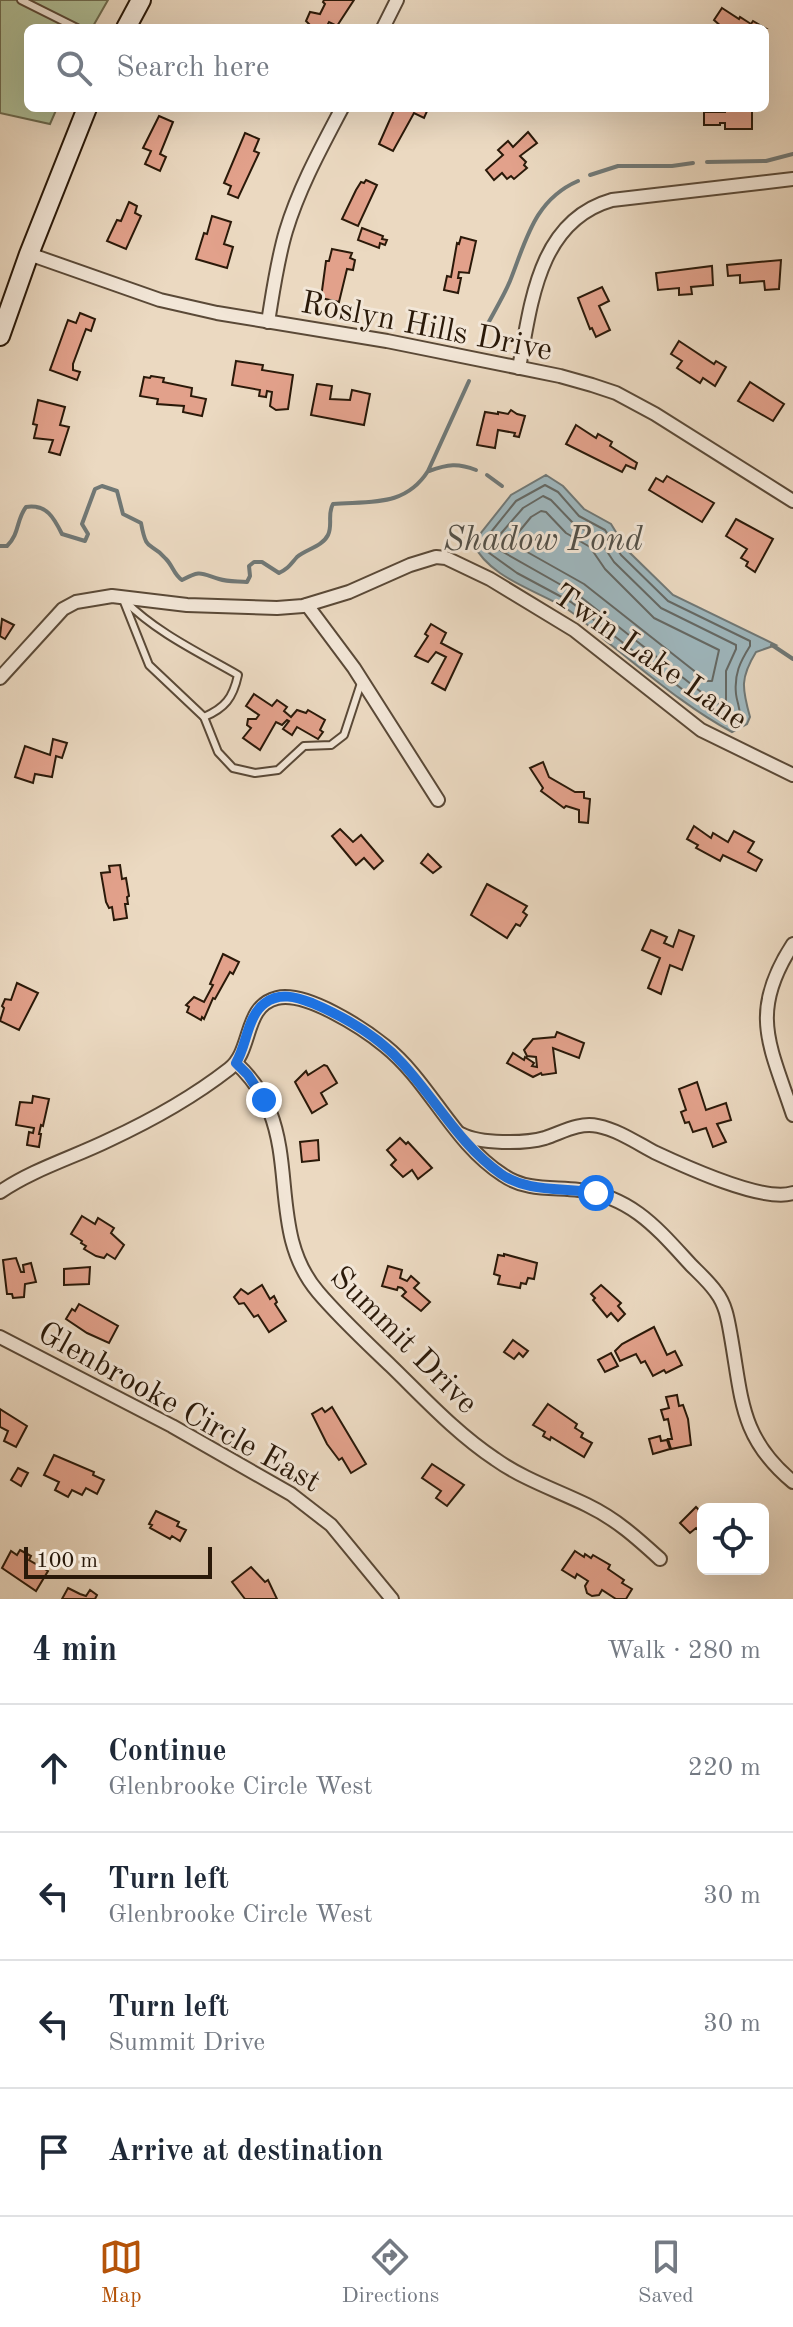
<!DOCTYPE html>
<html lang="en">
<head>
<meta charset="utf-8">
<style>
  body { margin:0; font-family:"Old Standard TT",serif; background:#f2f2f3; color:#1f2937 }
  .controls { position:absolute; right:24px; bottom:24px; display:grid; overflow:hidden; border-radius:12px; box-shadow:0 8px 32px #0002 }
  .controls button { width:72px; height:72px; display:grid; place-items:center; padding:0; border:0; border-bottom:2px solid #e0e1e3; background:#fff; color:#1f2937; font:40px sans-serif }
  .scale { position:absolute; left:24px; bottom:20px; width:188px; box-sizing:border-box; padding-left:8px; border:4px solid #2a1909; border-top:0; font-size:22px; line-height:28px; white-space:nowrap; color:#2a1909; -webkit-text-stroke:6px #f2e6d7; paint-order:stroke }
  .stop { position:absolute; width:24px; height:24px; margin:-18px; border:6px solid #1a73e8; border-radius:50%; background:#fff }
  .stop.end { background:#1a73e8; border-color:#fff; box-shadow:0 2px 8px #0008 }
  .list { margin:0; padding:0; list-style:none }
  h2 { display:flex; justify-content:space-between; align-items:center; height:104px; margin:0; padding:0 32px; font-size:34px }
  h2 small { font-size:26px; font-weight:400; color:#747a83 }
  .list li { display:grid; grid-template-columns:52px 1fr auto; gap:24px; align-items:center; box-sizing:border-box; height:128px; padding:0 32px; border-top:2px solid #e0e1e3 }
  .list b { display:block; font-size:30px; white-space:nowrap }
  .list p { margin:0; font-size:26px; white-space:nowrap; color:#747a83 }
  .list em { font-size:26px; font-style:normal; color:#747a83 }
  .icon { flex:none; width:44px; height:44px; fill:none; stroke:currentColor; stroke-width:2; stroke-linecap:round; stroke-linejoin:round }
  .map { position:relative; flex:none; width:793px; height:1599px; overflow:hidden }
  .search { position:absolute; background:#fff; box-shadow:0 8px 32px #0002; left:24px; right:24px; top:24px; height:88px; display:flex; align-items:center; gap:20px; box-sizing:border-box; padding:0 28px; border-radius:12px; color:#747a83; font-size:30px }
  .sheet { height:616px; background:#fff }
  nav { display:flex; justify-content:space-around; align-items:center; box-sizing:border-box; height:112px; border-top:2px solid #e0e1e3; background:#fff; font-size:22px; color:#747a83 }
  nav a { display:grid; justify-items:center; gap:4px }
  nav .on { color:#b45309 }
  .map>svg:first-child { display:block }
  .green { fill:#b1c098; stroke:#6e6c50; stroke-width:2 }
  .water { fill:#9eb7be; stroke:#707876; stroke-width:2 }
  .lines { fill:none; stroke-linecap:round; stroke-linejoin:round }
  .shore { stroke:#646864; stroke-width:2 }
  .stream { stroke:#707876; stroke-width:4 }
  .building { fill:#e2a18b; stroke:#2a1909; stroke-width:2 }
  .service-casing { stroke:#5a4937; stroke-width:10 }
  .minor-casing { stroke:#5a4937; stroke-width:16 }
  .secondary-casing { stroke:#2a1909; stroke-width:22 }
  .service { stroke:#f2e6d7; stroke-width:6 }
  .minor { stroke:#f2e6d7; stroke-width:12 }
  .secondary { stroke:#f2e6d7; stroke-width:18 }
  .route { stroke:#1a73e8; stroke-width:10 }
  .labels { text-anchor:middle; stroke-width:6; stroke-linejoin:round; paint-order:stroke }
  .street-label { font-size:32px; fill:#2a1909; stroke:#f2e6d7 }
  .water-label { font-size:34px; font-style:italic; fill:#535048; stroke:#f2e6d7 }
</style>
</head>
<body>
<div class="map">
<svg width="793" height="1599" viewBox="0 0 793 1599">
  <rect width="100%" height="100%" fill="#ebd9c1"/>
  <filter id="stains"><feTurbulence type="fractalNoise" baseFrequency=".0025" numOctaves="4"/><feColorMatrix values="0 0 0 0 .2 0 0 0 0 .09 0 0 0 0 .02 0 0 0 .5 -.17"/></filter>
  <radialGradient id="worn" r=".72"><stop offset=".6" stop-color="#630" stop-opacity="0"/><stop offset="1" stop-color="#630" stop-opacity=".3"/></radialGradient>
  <polygon class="green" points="0,0 108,0 92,28 28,28 28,108 57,108 50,124 0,113"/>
  <path class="water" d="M546,475L563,486L584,509L611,524L627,550L673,595L776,645L756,652C740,678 742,688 750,717L747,724L732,732C687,708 647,673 606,641C592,629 578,615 562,606C532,589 488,576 473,543L511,495Z"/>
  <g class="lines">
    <g class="shore">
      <path d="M545,485L558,492L579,516L605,530L621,555L668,601L750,641V646C740,662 734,674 736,694C737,703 741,710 740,719L731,722L710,711L571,602L517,573L485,550L483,542L516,501Z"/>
      <polygon points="543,496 551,500 573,523 598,538 614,562 661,608 736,645 736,649 726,671 726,705 715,703 577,594 496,548 494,544 497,538 523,508"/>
      <polygon points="541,511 546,512 566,533 590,547 605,569 654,618 719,650 712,681 707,681 584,584 513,544 513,539 531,517"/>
    </g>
    <g class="stream">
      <polyline points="707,162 766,161 793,154"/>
      <polyline points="590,175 618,166 672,166 693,163"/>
      <path d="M481,337C490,318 502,300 510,281C526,241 534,200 578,181"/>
      <path d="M429,471C448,464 458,463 476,470"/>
      <polyline points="487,475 502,486"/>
      <path d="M0,546H7C20,533 16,520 26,507C47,504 54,518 62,534L85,541L88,534L82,524L95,489L102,486L117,491L123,514L141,523C147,555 150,540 166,559C173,566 174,575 182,580C201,570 200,573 219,579C228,582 238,581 247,582L250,576L249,566L254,562H262L279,573C289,568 290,565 297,557C306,549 322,547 328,535C333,525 327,514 333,504C371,501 405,507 428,471L469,381"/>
      <polyline points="772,645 793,659"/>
    </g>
  </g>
  <g class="building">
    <polygon points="324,0 354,0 337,26 329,22 326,28 313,28 306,21 310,12 320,14 325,4 323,2"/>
    <polygon points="722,8 739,19 740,17 751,24 753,21 765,28 723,28 714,20"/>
    <polygon points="395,108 428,109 424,118 414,113 393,151 379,144"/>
    <polygon points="725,108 752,108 752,129 725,129 725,123 720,123 720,125 704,125 704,112 725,112"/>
    <polygon points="159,116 173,122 160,154 166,157 160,171 145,164 151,151 143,148"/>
    <polygon points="528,132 537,143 520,156 526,162 524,165 527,168 514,179 511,176 507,179 502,173 494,180 486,170 503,155 498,150 508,141 513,147"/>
    <polygon points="245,133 259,139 254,151 259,153 238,198 228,194 231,186 224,183"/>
    <polygon points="366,180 377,185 358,226 342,219 356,190 361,182 364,183"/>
    <polygon points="129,202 137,206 135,213 141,216 126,249 107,241 117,220 121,221"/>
    <polygon points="212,216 231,222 224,244 233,247 227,268 196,259 204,233 207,234"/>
    <polygon points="362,228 383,236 382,239 387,240 385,245 380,243 379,248 358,240"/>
    <polygon points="461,237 476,241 469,273 459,272 458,278 461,278 458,293 444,290 447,276 451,277 457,243 459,244"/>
    <polygon points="332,249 352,253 350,258 355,260 353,270 347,269 339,302 321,298 326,261 329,261"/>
    <polygon points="781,260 779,289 765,290 764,281 740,283 740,275 728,276 727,265"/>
    <polygon points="712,266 713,285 691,287 692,294 679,295 679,288 658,290 656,273"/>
    <polygon points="602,287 609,301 599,306 610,330 596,337 592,328 590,329 578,298"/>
    <polygon points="80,313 95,319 91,331 86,329 73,364 73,370 80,372 77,380 50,370 68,320 76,323"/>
    <polygon points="679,341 714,364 716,361 726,367 715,386 703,378 700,383 677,368 682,361 671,354"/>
    <polygon points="236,361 263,365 262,370 293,375 288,409 276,410 270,406 272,392 267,391 266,397 259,396 260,390 232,385"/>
    <polygon points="151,376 164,378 163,382 192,388 191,396 206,399 202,416 183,412 184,406 157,404 158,399 140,396 144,377 150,378"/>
    <polygon points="750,382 784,404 773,421 738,401"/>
    <polygon points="317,384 332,386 330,399 350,400 352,390 370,394 364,425 311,415"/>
    <polygon points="38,400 65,407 60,425 69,427 60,455 49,452 53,440 34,438 37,425 33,424"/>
    <polygon points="511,410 517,414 525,416 519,437 514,436 515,433 498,430 495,448 477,445 485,412 498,414 498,412 508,414"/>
    <polygon points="576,425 596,438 598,434 612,442 610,446 637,463 635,469 626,465 622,472 566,444"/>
    <polygon points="667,476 714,503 702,522 649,490 656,478 663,482"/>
    <polygon points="736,519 773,539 755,572 746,566 748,562 741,558 747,549 726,536"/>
    <polygon points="2,619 14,625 5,639 0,636"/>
    <polygon points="431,624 446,633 441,643 462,654 445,690 432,683 446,657 436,652 428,662 415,656 428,636 425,634"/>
    <polygon points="254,694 272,706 277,700 287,707 284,711 291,717 297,710 306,713 308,710 325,720 320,730 323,732 318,739 297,727 292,735 283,729 289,721 287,720 282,725 276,722 260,750 243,738 251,728 247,725 248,719 256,719 259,715 246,706"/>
    <polygon points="53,739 67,743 62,758 56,756 52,777 35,774 33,783 15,777 25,746 50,755"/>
    <polygon points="543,762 549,777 575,792 584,792 584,798 590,799 588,823 579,822 579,810 566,806 564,808 541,791 543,788 530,768"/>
    <polygon points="694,826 711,838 713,833 728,842 734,831 754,842 748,852 762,860 756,871 723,855 720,861 696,848 698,845 687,839"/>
    <polygon points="340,829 353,842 361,835 383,861 374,869 364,858 356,865 332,836"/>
    <polygon points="428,854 441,867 433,873 421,863"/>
    <polygon points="120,865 122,879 126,878 129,896 127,897 128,904 125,904 127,918 114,920 112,907 109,908 106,902 101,873 110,872 109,866"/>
    <polygon points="487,884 527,906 523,912 527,915 520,926 516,924 507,938 471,915"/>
    <polygon points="651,930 667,937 664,943 673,947 679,930 694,936 682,970 670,965 661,994 648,988 660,958 642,950"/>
    <polygon points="223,954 239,962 233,974 230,972 215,999 213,998 204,1019 202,1017 201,1020 187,1012 189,1007 186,1005 194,997 204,1002 213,985 210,984"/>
    <polygon points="17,983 38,993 19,1030 0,1021 4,1008 2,1006 5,999 11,1000"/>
    <polygon points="557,1032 584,1043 579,1058 553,1048 556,1073 542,1075 541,1073 533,1077 507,1063 513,1053 524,1060 525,1057 534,1063 532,1066 537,1067 536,1057 527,1056 524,1050 533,1039 555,1037"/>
    <polygon points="324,1065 327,1066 337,1083 321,1093 327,1104 312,1113 295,1082 306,1071 308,1075"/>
    <polygon points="697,1082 706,1110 726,1103 731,1120 717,1124 726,1142 713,1147 706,1128 693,1132 689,1122 685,1123 681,1112 686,1110 679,1089"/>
    <polygon points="33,1096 49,1099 43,1126 41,1125 39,1134 41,1134 39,1147 27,1145 29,1132 33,1133 34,1128 16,1125 20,1102 32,1103"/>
    <polygon points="400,1138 406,1144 408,1142 432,1168 418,1179 412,1170 403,1177 391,1165 396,1160 387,1150"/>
    <polygon points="318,1140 319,1160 302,1162 300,1142"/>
    <polygon points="82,1216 95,1224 98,1218 114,1228 111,1233 124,1245 115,1259 107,1254 104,1258 96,1256 84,1249 86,1246 81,1243 82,1241 71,1234"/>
    <polygon points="504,1254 537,1263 534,1279 528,1278 526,1284 521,1283 520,1288 498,1284 500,1276 494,1274 498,1255 504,1256"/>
    <polygon points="16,1258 21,1272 24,1272 23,1265 31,1263 36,1282 25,1284 24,1297 13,1298 12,1294 7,1294 3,1260"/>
    <polygon points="388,1266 402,1270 400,1278 407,1281 411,1276 419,1283 414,1288 430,1302 421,1311 402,1296 406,1292 402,1288 398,1287 397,1290 382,1286"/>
    <polygon points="90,1267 89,1284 64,1285 64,1269"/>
    <polygon points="262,1285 270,1299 274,1296 277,1302 275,1304 286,1321 269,1332 258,1315 254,1317 244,1303 239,1304 234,1297 241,1289 248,1294"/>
    <polygon points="601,1285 621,1303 618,1306 625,1314 618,1321 611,1313 607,1317 593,1300 595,1298 591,1294"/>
    <polygon points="79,1304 118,1326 109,1343 87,1333 66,1319 72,1309 75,1311"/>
    <polygon points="654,1327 667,1355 675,1351 682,1365 666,1373 664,1370 653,1376 645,1361 641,1363 636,1354 620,1361 615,1351 622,1344"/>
    <polygon points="513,1340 528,1351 523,1357 519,1353 514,1359 504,1352"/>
    <polygon points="611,1353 618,1366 605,1372 598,1360"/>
    <polygon points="677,1395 679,1406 683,1405 688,1419 691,1445 671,1449 668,1439 672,1439 668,1419 664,1420 661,1410 669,1408 666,1397"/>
    <polygon points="548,1404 577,1424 575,1428 583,1433 581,1437 592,1443 584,1457 551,1437 550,1440 543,1436 545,1432 533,1425"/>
    <polygon points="332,1407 366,1464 351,1473 342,1458 339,1460 327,1444 312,1414 322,1408 325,1412"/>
    <polygon points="0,1409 27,1426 16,1447 4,1441 8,1431 0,1427"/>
    <polygon points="660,1436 661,1441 667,1440 670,1449 653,1454 649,1439"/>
    <polygon points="54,1455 94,1472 93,1475 104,1480 97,1494 86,1488 82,1495 72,1490 68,1497 55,1490 59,1482 44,1475"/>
    <polygon points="432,1464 464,1485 447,1506 436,1498 441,1491 422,1478"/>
    <polygon points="18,1468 28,1473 21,1486 11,1480"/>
    <polygon points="696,1507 703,1514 700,1521 703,1526 699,1531 696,1528 690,1533 680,1523"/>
    <polygon points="156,1511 179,1522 177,1526 186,1530 180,1541 172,1536 170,1539 150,1528 152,1525 149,1524"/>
    <polygon points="20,1550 31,1556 29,1560 48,1571 36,1591 2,1568 11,1551 17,1555"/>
    <polygon points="575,1551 584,1557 585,1554 591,1558 593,1555 610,1565 608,1569 624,1580 622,1583 632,1589 626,1599 616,1599 602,1590 599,1595 592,1596 587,1593 585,1586 588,1581 577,1574 575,1578 562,1570"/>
    <polygon points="251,1567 265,1582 268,1580 277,1599 245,1599 232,1582"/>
    <polygon points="68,1588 80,1594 86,1596 90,1590 97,1595 95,1599 62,1599"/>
  </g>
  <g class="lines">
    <g class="service-casing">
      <g id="service">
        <polyline points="21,0 77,28"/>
        <polyline points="122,597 149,665 204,717 218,752 233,768 255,773 278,770 304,746 331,745 344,735 361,683"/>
        <path d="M124,600C157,633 198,652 238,675C233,698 225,708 204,717"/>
      </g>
    </g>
    <g class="minor-casing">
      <g id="minor">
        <polyline points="383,28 397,0"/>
        <polyline points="29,254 160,300 217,313 387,341 560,376 592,385 616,393 655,414 793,501"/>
        <path d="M268,322C273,292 277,261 286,231C299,188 321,148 342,108"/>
        <path d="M519,368C531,304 538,221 612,200L793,179"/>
        <polyline points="307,605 354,668 438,800"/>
        <polyline points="0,678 63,609 76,602 112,596 187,605 277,608 303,606 349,592 410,565 436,557 446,558 490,579 574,630 701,730 793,775"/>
        <path d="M793,944C748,1013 770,1045 793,1115"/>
        <path d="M236,1063C250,1076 263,1094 270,1112C293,1171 273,1239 318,1292C340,1318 366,1342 391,1366C424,1398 456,1433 495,1459C523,1479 556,1490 587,1505C616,1519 637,1538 660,1559"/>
        <path d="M461,1134C480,1144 524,1144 545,1138C563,1132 579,1122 598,1126C618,1130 637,1143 654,1152C684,1166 763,1203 793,1193"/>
        <path d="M0,1192C34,1169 72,1158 109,1140C150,1121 193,1097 229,1069C253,1051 243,1006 277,998C306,991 363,1028 385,1046C430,1082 453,1143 503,1175C526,1191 552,1187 579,1190C632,1197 657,1228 691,1265C700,1274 709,1282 716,1292C726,1305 728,1320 731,1337C742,1399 740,1438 793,1482"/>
        <polyline points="0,1337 172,1426 291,1494 331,1525 392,1599"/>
      </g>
    </g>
    <g class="secondary-casing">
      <g id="secondary">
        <polyline points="126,28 141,0"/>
        <polyline points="0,336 29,254 87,108"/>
      </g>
    </g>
    <use href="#service" class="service"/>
    <use href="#minor" class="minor"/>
    <use href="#secondary" class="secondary"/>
  </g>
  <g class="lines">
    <path class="route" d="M264,1100L248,1075L236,1063C247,1045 247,1016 265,1003C280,992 296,997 312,1003C345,1017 379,1037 403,1064C436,1100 460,1145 501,1174C528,1193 564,1187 596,1193"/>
  </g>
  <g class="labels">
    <g class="street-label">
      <text transform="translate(427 325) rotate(11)" y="11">Roslyn Hills Drive</text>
      <text transform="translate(651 656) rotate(35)" y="11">Twin Lake Lane</text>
      <text transform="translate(405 1339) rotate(45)" y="11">Summit Drive</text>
      <text transform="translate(180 1406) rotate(29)" y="11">Glenbrooke Circle East</text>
    </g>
    <g class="water-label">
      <text x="543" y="550">Shadow Pond</text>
    </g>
  </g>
  <rect width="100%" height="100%" filter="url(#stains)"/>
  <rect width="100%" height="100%" fill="url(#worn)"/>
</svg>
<div class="controls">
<button><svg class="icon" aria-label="locate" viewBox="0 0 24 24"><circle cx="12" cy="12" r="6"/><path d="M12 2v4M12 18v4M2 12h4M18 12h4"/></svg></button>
</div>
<div class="scale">100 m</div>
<div class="stop" style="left:596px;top:1193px"></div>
<div class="stop end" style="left:264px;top:1100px"></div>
<div class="search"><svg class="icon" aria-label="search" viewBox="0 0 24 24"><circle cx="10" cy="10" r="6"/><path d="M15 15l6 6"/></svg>Search here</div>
</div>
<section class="sheet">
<h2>4 min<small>Walk · 280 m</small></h2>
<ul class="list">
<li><svg class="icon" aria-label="ahead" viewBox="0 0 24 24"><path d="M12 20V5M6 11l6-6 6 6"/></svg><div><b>Continue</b><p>Glenbrooke Circle West</p></div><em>220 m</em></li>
<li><svg class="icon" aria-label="left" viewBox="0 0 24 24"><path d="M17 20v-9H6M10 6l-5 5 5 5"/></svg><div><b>Turn left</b><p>Glenbrooke Circle West</p></div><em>30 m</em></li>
<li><svg class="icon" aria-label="left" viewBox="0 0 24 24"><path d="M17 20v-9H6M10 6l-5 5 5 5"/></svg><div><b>Turn left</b><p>Summit Drive</p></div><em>30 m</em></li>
<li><svg class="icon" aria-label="arrive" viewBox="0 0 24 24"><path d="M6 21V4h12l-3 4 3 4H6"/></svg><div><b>Arrive at destination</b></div></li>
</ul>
</section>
<nav>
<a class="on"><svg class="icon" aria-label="map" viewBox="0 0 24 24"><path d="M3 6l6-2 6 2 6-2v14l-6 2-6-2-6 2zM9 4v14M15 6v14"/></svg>Map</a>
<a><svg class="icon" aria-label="directions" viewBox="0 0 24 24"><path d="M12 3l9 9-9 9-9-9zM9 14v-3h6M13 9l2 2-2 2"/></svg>Directions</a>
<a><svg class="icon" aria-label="saved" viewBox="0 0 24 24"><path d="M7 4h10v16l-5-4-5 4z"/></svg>Saved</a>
</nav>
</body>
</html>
